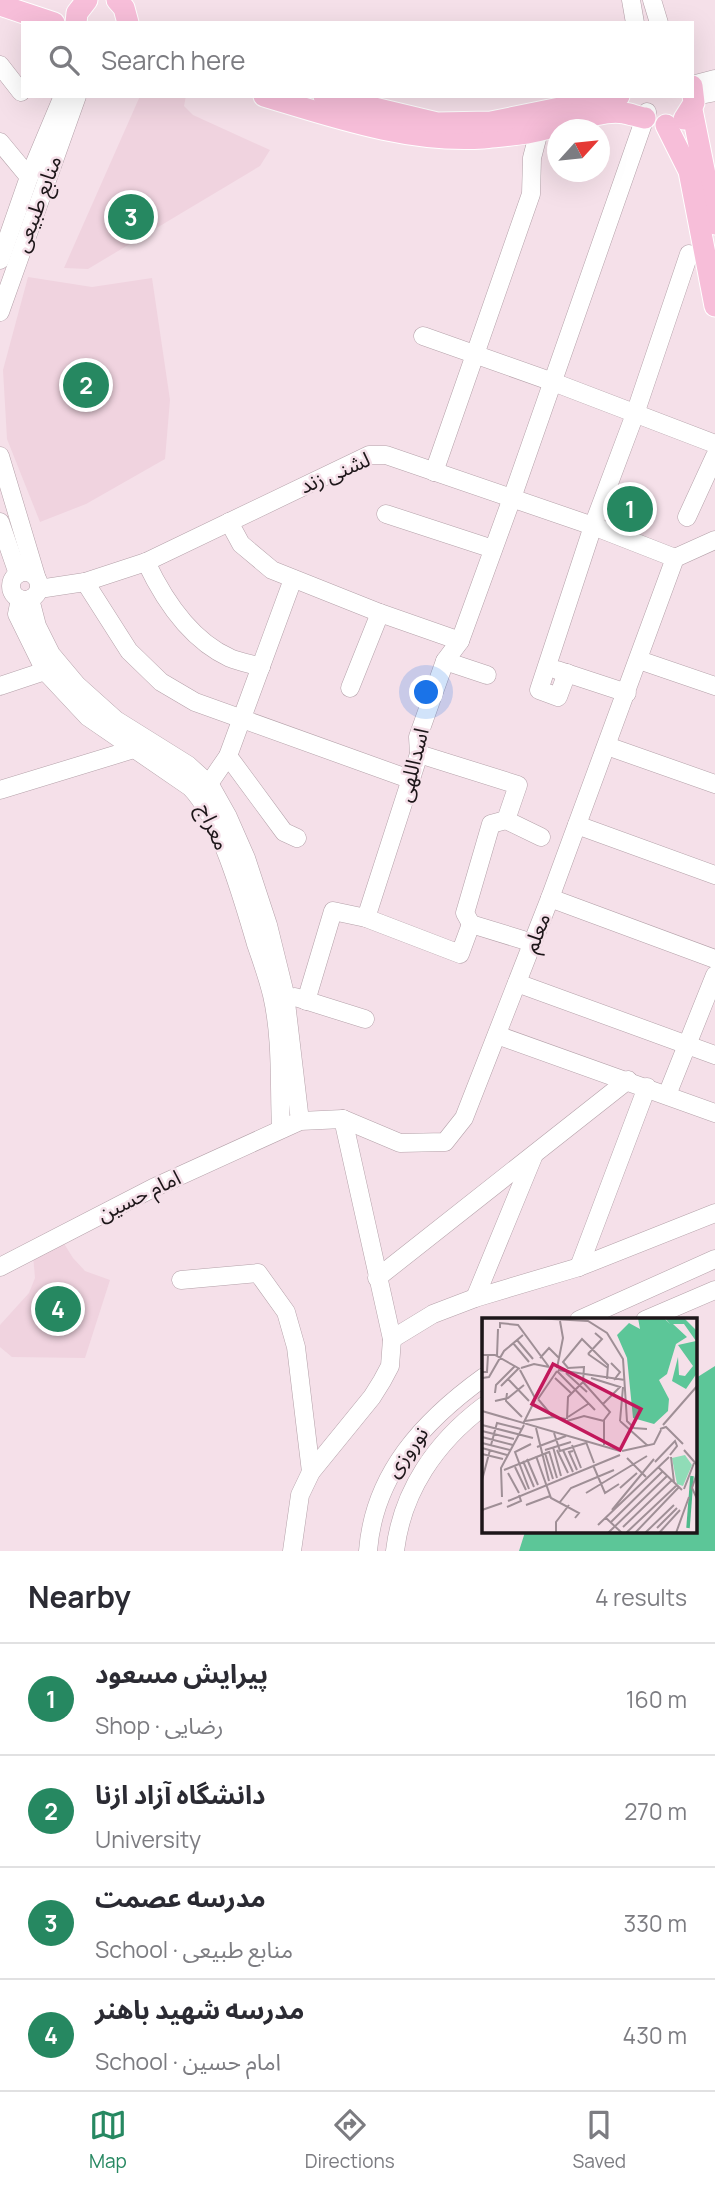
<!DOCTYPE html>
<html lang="en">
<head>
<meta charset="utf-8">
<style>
  body { margin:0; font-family:Manrope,"Noto Sans Arabic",sans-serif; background:#f7f7f7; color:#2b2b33 }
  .compass { position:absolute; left:547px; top:119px; width:63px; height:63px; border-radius:50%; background:#fff; box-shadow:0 7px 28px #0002; rotate:63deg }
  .you { position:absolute; left:427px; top:693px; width:24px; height:24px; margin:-18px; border:5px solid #fff; border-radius:50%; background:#1a73e8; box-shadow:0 0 0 10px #1a73e833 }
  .badge { display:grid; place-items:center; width:46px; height:46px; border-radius:50%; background:#268861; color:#fff; font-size:23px; font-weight:700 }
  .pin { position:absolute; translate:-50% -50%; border:4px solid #fff; box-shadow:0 2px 7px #0006 }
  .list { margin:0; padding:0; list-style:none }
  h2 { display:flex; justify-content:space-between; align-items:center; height:91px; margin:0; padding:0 28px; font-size:30px }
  h2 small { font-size:23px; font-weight:400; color:#7c7c81 }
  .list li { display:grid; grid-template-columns:46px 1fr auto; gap:21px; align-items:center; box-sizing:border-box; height:112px; padding:0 28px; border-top:2px solid #e1e1e2 }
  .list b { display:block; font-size:26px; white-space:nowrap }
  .list p { margin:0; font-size:23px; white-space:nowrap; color:#7c7c81 }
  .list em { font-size:23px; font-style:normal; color:#7c7c81 }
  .icon { flex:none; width:38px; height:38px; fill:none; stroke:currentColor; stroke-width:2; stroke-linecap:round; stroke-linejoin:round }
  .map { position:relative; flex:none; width:715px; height:1551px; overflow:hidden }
  .search { position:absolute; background:#fff; box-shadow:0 7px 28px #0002; left:21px; right:21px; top:21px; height:77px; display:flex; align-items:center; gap:18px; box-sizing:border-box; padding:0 24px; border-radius:0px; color:#7c7c81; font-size:26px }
  .sheet { height:539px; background:#fff }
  nav { display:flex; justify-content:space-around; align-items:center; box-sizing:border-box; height:98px; border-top:2px solid #e1e1e2; background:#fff; font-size:19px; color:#7c7c81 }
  nav a { display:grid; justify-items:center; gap:4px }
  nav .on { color:#268861 }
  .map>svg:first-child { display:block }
  .built { fill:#f0d3df }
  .forest { fill:#5cc698 }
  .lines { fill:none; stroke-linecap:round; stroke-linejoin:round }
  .minor-casing { stroke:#b4a1a9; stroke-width:19 }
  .major-casing { stroke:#fff; stroke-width:23 }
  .minor { stroke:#fff; stroke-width:18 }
  .major { stroke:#f7bed9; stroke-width:21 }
  .labels { text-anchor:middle; stroke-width:5; stroke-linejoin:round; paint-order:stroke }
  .street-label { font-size:21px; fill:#1d1619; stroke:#f5e0e9 }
  .inset-river { fill:none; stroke:#4fba8c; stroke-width:3.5 }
  .inset-road { fill:none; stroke:#9f8f96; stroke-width:2 }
  .view { fill:#c2185b; fill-opacity:0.15; stroke:#c2185b; stroke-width:3.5 }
  .inset-edge { fill:none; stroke:#1d1619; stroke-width:3.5 }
</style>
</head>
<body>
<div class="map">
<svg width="715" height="1551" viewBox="0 0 715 1551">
  <rect width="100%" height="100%" fill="#f5e0e9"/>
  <g class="built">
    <polygon points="140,96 186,96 184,106 193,115 270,150 260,166 88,269 64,268"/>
    <polygon points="28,277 92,287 152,278 170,400 165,459 86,504 40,522 7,439 3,370"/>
    <polygon points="63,1242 73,1258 85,1271 110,1280 85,1358 12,1357 0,1347 0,1325 29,1293 35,1278 33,1255"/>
  </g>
  <polygon class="forest" points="715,1366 715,1551 519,1551 525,1532 696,1532 696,1378"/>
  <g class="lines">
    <g class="minor-casing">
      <g id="minor">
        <polyline points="631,0 635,23"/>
        <polyline points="652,0 659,23"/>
        <polyline points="0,65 21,92"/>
        <polyline points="692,85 715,79"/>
        <polyline points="695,96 715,92"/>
        <polyline points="0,142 29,177"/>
        <polyline points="0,260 29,177 63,96"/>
        <polyline points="0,312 77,96"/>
        <polyline points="423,336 553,382 715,444"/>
        <polyline points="0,456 36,576"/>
        <polyline points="434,472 531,194 532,158 539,131"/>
        <polyline points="386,514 493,549"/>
        <polyline points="687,517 715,456"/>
        <polyline points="0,522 18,574"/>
        <polyline points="229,522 241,544 272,570 380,613 460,641"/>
        <polyline points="675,558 715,540"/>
        <path d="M146,562C164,600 190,640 230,658C240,662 251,664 261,667"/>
        <circle cx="25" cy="586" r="14"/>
        <polyline points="85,582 129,651 161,682 195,702 412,780"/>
        <polyline points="39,589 85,582 146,562 369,455 386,455 593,526 675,558"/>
        <path d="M20,599L17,614L45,671L88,717L190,787C219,815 244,903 256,944C262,961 268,978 272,995C282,1038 279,1085 281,1129"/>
        <polyline points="30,599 37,626 51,654 77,685 116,720 188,765 210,785 228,817 246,858 268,925 285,994 300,1121"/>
        <polyline points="639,660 715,686"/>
        <polyline points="445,661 487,675"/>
        <polyline points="557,670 627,693"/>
        <polyline points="567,673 558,697 539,690 593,526 635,414 689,254"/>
        <polyline points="0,686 45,671"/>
        <polyline points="350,688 380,613"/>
        <polyline points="607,746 715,784"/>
        <polyline points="419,754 518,785 506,820 491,824 465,913 471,924"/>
        <polyline points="228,756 284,832 297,838"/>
        <polyline points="0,790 134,749"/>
        <polyline points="202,794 228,756 293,579"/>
        <polyline points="506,820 541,837"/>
        <polyline points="577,825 715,875"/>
        <polyline points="550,898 715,959"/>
        <polyline points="366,918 419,754 418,737 445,661 460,641 512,498 647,112"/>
        <polyline points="517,983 715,1055"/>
        <polyline points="295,997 365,1019"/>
        <polyline points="306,1001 333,911 366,918 460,954 471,924 533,943"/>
        <polyline points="497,1035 715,1113"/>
        <polyline points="667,1095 715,975"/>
        <polyline points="0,1267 153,1188 300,1121 343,1119 400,1143 445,1142 464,1118 550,898 675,558"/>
        <polyline points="579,1267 647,1087"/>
        <polyline points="377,1278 628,1080"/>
        <polyline points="181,1280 258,1273 286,1312 296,1347 311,1472"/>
        <polyline points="475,1298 533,1157"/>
        <polyline points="579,1320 715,1259"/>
        <polyline points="645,1320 715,1290"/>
        <polyline points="392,1339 433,1314 475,1298 579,1267 715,1213"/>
        <polyline points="292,1551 300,1495 311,1472 372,1397 382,1381 390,1366 392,1339 343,1119"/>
        <path d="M368,1551C374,1474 423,1421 484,1377"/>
        <path d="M395,1551C402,1491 436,1442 484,1406"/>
      </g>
    </g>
    <g class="major-casing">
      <g id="major">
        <polyline points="117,0 124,8 128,23"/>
        <polyline points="0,5 54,23"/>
        <polyline points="76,23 77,13 87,0"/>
        <path d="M264,96C334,117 409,143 483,138C502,136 522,135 541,130C565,125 600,109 624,113C631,114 638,117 645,118"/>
        <polyline points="324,96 437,123 491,122 619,96"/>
        <polyline points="692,110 715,224"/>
        <polyline points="684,119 694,103 692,86"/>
        <polyline points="666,125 689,171 715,306"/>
      </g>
    </g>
    <use href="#minor" class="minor"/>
    <use href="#major" class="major"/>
  </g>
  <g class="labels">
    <g class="street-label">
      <text transform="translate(38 204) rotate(-70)" y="7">منابع طبیعی</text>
      <text transform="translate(335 473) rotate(-23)" y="7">لشنی زند</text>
      <text transform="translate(413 765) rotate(-76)" y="7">اسداللهی</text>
      <text transform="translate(213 827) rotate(66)" y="7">معراج</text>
      <text transform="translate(537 933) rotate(-69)" y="7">معلم</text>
      <text transform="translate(139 1196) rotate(-26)" y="7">امام حسین</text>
      <text transform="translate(407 1452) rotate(-54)" y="7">نوروزی</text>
    </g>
  </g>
  <g transform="translate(482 1318)">
    <rect width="215" height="215" fill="#f5e0e9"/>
    <path d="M203,137L210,147L201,168L195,166L190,140Z" fill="#90dcb7"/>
    <path d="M156,0H182L188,6L183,0H202L215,13V55L204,71L190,63L196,39L197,57L203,58L211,48L196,27L214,23L202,6H191L205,19L194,26L185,56L177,62L187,81L186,93L172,106L151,100L145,40L135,17L147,5L158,11Z" fill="#5cc698"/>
    <path class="inset-river" d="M206,210L210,158"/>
    <path class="inset-road" d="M52,0L106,3L125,15L141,41L145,103L152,110L165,111M18,10V5L36,7L67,49M35,22L51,41M31,25L47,44M106,36L120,21L113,15M106,36L126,50M0,37H13L38,51M0,37L1,0M15,38L16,11M58,40L67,30L77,40M129,45L138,54L132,62M39,50L52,46L67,49M75,50L81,20L78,3M38,52L53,80M76,52L143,62M75,53L113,92M0,54H5L6,37M84,55L105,74M0,60L7,59L22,33L41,17M73,60L89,75M109,60L138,69L121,86M26,61L47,83M101,64L102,49L86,50L81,44L100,21L126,47L125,61M101,64L128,94L122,102V127M19,68L37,50M13,75L14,67L33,48M25,75L24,83L40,99M56,81L71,99L84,101M56,81L75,53M13,83L26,80L42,67M0,93L138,133M86,99L106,86M85,101L86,79L101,64M43,103L71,99M85,103L102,98L122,103M138,103L166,128M138,103L141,69M41,106L53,82M0,107L51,120M181,107L216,67M54,110L67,163M178,111L184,109L201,126M0,113L32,121M72,115L78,133L104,125M0,119L31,127M104,124L112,145M0,125L28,132M9,127L15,105L39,111M90,127L99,150M55,129L84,118M71,129L79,158M0,130L25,137M63,132L89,124M75,132L86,155M81,132L91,154M202,132L216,148M67,133L75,160M91,133L87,134L95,152M140,133L172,126L179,112M63,135L71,161M0,136L21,141M54,138L69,180L97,195L93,200M189,139L192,164M145,140L164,159M45,141L56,167M41,143L52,169M173,144L193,123L195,128L188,137M111,147L123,175L137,166M33,149L44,172M176,149L200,172M22,152L67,134M216,152L210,170L216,183M26,155L37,175M0,162L8,132M138,170L155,155M47,171L33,134L49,126M202,171L212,145M104,175L165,138M20,179L19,150L42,107M26,183L138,137M78,184L89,170L132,152M44,187L68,178M25,189L39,183L37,177M0,192L20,185M130,192L172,141M124,200L140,215M129,204L181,153M116,207L187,139M141,209L190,162M175,210L195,190M74,215V204L87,187M126,215L185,158M144,215L195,167M153,215L197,169M163,215L192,187M177,215L198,192M194,215L207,179"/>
    <path class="view" d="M71,46L159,91L138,132L50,86Z"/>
    <rect width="215" height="215" class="inset-edge"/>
  </g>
</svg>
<svg class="compass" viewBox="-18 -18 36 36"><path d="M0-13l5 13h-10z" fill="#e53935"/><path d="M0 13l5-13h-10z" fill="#7c7c81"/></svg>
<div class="you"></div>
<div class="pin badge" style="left:630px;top:509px">1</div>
<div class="pin badge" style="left:86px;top:385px">2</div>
<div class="pin badge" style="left:131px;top:217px">3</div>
<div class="pin badge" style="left:58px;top:1309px">4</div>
<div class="search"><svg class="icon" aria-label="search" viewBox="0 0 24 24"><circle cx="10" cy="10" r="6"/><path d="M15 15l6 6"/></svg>Search here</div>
</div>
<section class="sheet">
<h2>Nearby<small>4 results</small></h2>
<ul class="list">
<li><span class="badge">1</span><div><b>پیرایش مسعود</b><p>Shop · رضایی</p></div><em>160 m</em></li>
<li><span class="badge">2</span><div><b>دانشگاه آزاد ازنا</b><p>University</p></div><em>270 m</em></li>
<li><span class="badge">3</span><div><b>مدرسه عصمت</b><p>School · منابع طبیعی</p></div><em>330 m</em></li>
<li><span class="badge">4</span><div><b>مدرسه شهید باهنر</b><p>School · امام حسین</p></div><em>430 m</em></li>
</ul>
</section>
<nav>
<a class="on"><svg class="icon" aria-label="map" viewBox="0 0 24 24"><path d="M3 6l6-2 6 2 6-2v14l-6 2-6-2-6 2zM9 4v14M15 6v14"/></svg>Map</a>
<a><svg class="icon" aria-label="directions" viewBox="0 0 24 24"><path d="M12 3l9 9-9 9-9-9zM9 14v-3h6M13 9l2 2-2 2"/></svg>Directions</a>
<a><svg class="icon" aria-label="saved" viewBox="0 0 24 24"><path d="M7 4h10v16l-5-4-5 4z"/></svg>Saved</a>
</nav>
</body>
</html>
